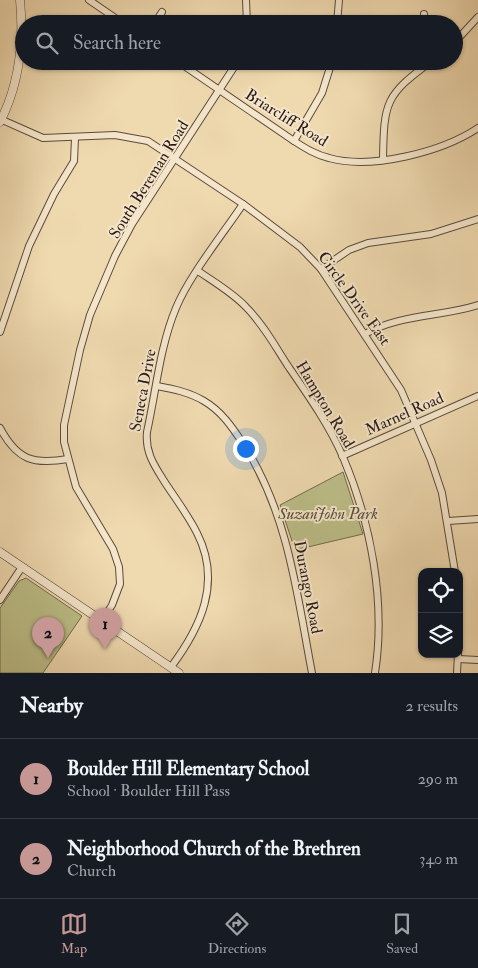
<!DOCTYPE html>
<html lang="en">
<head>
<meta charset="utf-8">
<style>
  body { margin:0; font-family:"IM FELL Double Pica",serif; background:#242831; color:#f1f3f6 }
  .controls { position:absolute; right:15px; bottom:15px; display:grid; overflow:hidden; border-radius:10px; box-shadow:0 1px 4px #0004 }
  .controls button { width:45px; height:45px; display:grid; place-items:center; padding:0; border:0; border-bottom:1px solid #363941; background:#171b24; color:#f1f3f6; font:25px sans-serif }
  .you { position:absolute; left:245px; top:448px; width:18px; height:18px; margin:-12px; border:4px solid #fff; border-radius:50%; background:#1a73e8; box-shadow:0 0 0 8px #1a73e833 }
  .badge { display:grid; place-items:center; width:32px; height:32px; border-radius:50%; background:#c59692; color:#111; font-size:16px; font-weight:700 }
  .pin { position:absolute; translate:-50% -41px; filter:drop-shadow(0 1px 2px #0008) }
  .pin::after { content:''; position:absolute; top:26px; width:18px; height:15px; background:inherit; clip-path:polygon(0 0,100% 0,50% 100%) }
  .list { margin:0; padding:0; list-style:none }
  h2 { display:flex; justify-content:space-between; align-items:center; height:65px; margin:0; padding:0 20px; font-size:21px }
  h2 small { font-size:16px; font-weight:400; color:#9ea1a6 }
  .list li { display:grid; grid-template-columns:32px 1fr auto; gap:15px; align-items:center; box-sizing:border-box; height:80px; padding:0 20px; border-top:1px solid #363941 }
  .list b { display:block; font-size:19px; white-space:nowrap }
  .list p { margin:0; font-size:16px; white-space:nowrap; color:#9ea1a6 }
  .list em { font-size:16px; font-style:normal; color:#9ea1a6 }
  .icon { flex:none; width:28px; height:28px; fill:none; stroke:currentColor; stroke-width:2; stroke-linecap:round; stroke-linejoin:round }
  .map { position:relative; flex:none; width:478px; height:673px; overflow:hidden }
  .search { position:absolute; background:#171b24; box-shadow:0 1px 4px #0004; left:15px; right:15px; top:15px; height:55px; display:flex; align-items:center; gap:12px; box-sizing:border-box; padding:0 18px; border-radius:28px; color:#9ea1a6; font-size:19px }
  .sheet { height:225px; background:#171b24 }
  nav { display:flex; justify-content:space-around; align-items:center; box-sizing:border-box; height:70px; border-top:1px solid #363941; background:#171b24; font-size:14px; color:#9ea1a6 }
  nav a { display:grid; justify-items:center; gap:2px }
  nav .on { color:#c59692 }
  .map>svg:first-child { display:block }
  .green { fill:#bcbe88; stroke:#726c50 }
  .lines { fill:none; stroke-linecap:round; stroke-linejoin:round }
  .minor-casing { stroke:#5a4a3d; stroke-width:8 }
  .tertiary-casing { stroke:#5a4a3d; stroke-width:9 }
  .minor { stroke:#f5e6cb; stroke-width:6 }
  .tertiary { stroke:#f5e6cb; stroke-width:8 }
  .labels { text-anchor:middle; stroke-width:4; stroke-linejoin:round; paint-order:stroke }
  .street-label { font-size:16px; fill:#291b17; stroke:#f5e6cb }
  .park-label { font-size:16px; font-style:italic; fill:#554c39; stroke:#f5e6cb }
</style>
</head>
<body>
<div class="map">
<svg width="478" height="673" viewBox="0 0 478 673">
  <rect width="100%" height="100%" fill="#efd9af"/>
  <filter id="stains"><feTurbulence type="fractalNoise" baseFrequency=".004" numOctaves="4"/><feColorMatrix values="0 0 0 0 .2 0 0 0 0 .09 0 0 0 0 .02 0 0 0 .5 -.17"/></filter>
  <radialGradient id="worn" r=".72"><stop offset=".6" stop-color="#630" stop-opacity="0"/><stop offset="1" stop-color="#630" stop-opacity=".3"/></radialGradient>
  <g class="green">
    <polygon points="343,472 363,534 295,550 280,505"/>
    <polygon points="26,578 82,616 43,673 0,673 0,608 19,581"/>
  </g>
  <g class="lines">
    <g class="minor-casing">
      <g id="minor">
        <polyline points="89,0 124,24"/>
        <polyline points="246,0 247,24"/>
        <polyline points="424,14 425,24"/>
        <polyline points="154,24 162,12"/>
        <polyline points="337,24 339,0"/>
        <polyline points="454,43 478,17"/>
        <path d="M177,61L294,141C305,148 316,155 329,158C371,170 442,152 478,128"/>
        <polyline points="0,119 43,138 115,135 148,141 243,204 300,247 321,269 401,390 431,460 442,493 455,572"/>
        <polyline points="294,141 322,93 332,61"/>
        <path d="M383,159C384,102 385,95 432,61"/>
        <polyline points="321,269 349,250 368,243 431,234 478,219"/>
        <path d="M198,271C214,282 233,293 246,307C263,324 275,346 288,366C308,395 329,425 343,457C371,523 386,602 375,673"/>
        <polyline points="0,332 29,246 54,194 74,161 75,138"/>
        <path d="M365,334C400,314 440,317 478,305"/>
        <path d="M157,386C173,389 189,392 204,401C223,412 234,430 246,448C289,518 297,595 312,673"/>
        <path d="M0,428C17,460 33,465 68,459"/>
        <polyline points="342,456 478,396"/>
        <polyline points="448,521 478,519"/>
        <polyline points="0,600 22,567"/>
        <polyline points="102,621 112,605 120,584 119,567 113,549 76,487 64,442 64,425 80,350 90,315 115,256 132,224 238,61"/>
        <polyline points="458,659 478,660"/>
        <path d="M171,667C201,627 222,582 197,533C188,515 175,498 164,481C154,465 145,452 147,432C156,391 160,346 176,308C189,276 223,234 243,204"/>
        <polyline points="457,673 458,654"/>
      </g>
    </g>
    <g class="tertiary-casing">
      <g id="tertiary">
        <path d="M0,122C20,83 24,42 20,0"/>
        <polyline points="0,552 179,673"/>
      </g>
    </g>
    <use href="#minor" class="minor"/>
    <use href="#tertiary" class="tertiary"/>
  </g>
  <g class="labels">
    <g class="street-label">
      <text transform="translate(287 117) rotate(32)" y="6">Briarcliff Road</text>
      <text transform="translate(148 179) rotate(-58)" y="6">South Bereman Road</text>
      <text transform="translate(355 298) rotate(54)" y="6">Circle Drive East</text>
      <text transform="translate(142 390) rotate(-79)" y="6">Seneca Drive</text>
      <text transform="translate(326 404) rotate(59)" y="6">Hampton Road</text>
      <text transform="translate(404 413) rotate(-24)" y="6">Marnel Road</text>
      <text transform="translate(309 587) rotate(79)" y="6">Durango Road</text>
    </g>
    <g class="park-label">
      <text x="328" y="519">SuzanJohn Park</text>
    </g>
  </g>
  <rect width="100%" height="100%" filter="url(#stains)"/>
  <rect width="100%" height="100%" fill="url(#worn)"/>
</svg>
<div class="controls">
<button><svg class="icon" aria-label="locate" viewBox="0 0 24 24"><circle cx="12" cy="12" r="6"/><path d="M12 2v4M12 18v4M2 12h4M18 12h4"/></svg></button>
<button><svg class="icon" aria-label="layers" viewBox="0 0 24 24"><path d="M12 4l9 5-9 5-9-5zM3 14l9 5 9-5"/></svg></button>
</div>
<div class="you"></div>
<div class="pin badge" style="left:105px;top:649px">1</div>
<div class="pin badge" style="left:48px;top:658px">2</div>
<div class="search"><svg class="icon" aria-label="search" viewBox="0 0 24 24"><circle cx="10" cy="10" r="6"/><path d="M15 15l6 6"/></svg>Search here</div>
</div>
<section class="sheet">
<h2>Nearby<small>2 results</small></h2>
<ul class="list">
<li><span class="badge">1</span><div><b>Boulder Hill Elementary School</b><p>School · Boulder Hill Pass</p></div><em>290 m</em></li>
<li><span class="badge">2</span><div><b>Neighborhood Church of the Brethren</b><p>Church</p></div><em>340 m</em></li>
</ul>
</section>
<nav>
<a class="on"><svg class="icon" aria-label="map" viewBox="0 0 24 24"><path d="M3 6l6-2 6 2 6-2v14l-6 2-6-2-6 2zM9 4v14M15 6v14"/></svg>Map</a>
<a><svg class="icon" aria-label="directions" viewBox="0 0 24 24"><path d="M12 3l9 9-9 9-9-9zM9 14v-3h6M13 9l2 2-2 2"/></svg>Directions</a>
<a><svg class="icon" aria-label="saved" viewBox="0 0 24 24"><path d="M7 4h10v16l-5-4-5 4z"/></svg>Saved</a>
</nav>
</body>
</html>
